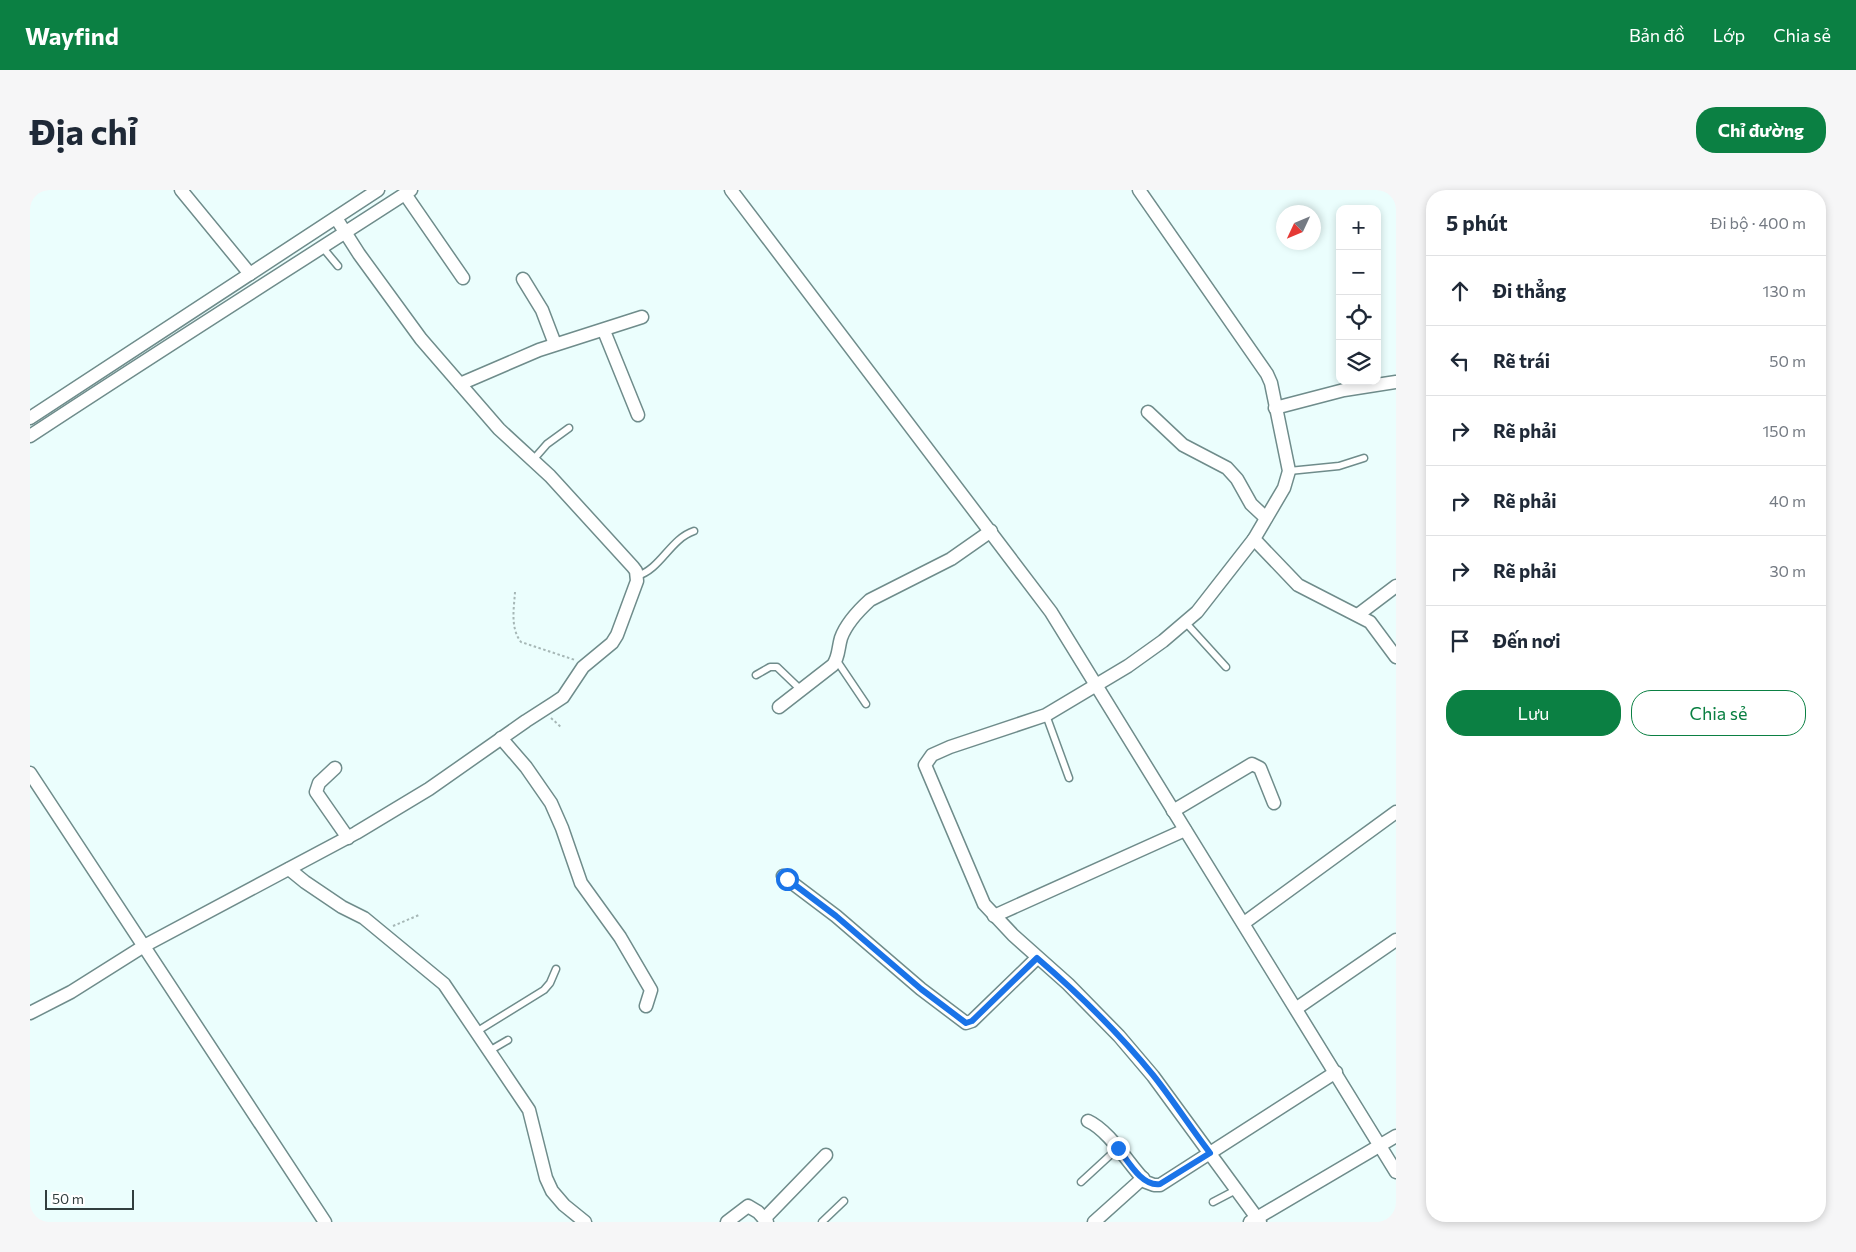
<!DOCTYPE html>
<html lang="vi">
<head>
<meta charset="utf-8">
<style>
  body { margin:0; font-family:Commissioner,sans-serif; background:#f6f6f7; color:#1f2937 }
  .controls { position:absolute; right:15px; top:15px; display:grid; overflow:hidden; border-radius:10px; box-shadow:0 2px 8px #0003 }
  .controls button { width:45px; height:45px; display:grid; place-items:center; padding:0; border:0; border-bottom:1px solid #e0e1e3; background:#fff; color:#1f2937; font:25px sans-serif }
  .compass { position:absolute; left:1246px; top:15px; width:45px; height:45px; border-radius:50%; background:#fff; box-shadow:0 2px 8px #0003; rotate:226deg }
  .scale { position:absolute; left:15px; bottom:12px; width:89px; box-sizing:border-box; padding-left:5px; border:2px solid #323e3e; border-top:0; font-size:14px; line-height:18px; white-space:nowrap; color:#323e3e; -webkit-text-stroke:4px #fff; paint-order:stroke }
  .stop { position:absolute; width:15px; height:15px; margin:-11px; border:4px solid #1a73e8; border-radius:50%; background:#fff }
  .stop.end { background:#1a73e8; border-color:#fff; box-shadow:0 1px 5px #0008 }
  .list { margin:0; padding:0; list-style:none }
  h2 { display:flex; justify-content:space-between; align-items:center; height:65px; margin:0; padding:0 20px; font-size:21px }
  h2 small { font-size:16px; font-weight:400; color:#747a83 }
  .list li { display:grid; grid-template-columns:32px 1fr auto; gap:15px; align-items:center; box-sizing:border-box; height:70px; padding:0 20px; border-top:1px solid #e0e1e3 }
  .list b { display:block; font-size:19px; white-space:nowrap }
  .list em { font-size:16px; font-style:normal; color:#747a83 }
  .actions { display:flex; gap:10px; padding:15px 20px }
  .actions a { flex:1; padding:11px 0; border:1px solid #0b8043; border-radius:20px; text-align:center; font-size:18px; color:#0b8043 }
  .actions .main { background:#0b8043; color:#fff }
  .icon { flex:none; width:28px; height:28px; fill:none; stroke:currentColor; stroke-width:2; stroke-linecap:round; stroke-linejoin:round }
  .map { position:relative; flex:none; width:1366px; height:1032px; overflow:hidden; border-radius:20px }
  header { display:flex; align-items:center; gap:30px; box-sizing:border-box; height:70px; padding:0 25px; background:#0b8043; color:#fff }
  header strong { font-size:24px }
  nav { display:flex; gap:28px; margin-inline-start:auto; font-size:18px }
  .intro { display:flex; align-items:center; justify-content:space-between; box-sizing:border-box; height:120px; padding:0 30px }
  h1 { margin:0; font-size:35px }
  .button { padding:12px 22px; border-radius:20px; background:#0b8043; color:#fff; font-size:18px; font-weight:700 }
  main { display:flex; gap:30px; padding:0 30px }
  aside { flex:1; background:#fff; border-radius:20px; box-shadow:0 2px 8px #0003 }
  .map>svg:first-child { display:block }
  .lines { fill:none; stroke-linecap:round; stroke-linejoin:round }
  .service-casing { stroke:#6f8c8b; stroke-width:9 }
  .minor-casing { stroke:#6f8c8b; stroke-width:15 }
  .path { stroke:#a6b7b6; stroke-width:2; stroke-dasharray:2.5 2.5; stroke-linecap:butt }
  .service { stroke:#fff; stroke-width:6 }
  .minor { stroke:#fff; stroke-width:12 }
  .route { stroke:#1a73e8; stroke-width:6 }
</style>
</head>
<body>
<header>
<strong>Wayfind</strong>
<nav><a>Bản đồ</a><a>Lớp</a><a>Chia sẻ</a></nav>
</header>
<div class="intro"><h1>Địa chỉ</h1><a class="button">Chỉ đường</a></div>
<main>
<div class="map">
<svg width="1366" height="1032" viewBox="0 0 1366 1032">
  <rect width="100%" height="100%" fill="#ebfefd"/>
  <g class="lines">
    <g class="service-casing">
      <g id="service">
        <polyline points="293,58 308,76"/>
        <polyline points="503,270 517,254 539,238"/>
        <polyline points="1259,281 1309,276 1334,268"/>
        <path d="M607,386C631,379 640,349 664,341"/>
        <polyline points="1156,433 1196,477"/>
        <polyline points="807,471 836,514"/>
        <polyline points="726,485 740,477 747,477 771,500"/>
        <polyline points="1016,525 1039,588"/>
        <polyline points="446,842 514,800 520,793 526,779"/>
        <polyline points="459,861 478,850"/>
        <polyline points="1051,992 1088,958"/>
        <polyline points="1183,1012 1206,1000"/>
        <polyline points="792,1032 814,1011"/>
      </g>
    </g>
    <g class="minor-casing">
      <g id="minor">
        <polyline points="151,0 220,84"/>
        <polyline points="701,0 1021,422 1366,982"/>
        <polyline points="1109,0 1237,184 1241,193 1259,281 1254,298 1224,349 1268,395 1340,432 1366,467"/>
        <polyline points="375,4 433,88"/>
        <polyline points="493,89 512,120 525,154"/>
        <polyline points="574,141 608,225"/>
        <polyline points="430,194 509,160 612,127"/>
        <polyline points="1245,218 1314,200 1366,192"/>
        <polyline points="1118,222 1153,255 1197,278 1207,289 1221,314 1236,328"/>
        <polyline points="0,228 348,0"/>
        <path d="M0,246C126,163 254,82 381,0"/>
        <polyline points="1224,349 1167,422 1133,451 1098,476 1016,525 920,557 902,565 895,575 954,714 983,745 1038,794 1089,846 1123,886 1230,1032"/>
        <polyline points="1329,424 1366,396"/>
        <path d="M749,517L803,475C809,467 808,458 811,448C816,434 829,420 840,410L921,369L961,341"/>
        <polyline points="471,548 496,577 521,613 532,638 551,693 590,747 621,800 616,816"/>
        <polyline points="305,578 289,593 286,602 318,648"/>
        <polyline points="0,583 295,1032"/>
        <polyline points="1143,621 1222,574 1230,578 1244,613"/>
        <polyline points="259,679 275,692 312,717 334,728 414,794 499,920 516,988 522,1001 534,1015 555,1032"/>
        <polyline points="753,686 806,726 891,799 936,833 942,831 1007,768"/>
        <polyline points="964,726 1155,640"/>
        <polyline points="1214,733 1366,622"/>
        <polyline points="1267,818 1366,750"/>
        <polyline points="0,823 41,802 114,756 326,643 399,599 496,531 524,513 533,507 553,477 582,453 587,445 607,391 606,381 603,377 520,286 469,239 391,149 329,64 306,28"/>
        <path d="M1058,931C1080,941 1099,975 1116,992L1124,995H1130L1306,882"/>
        <polyline points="734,1029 796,965"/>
        <polyline points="697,1032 718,1016 728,1022 737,1032"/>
        <polyline points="1064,1032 1113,988"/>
        <polyline points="1220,1032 1366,946"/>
      </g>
    </g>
    <g class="path">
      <path d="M485,402C484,418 480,438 491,452L545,470"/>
      <polyline points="521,528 532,538"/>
      <polyline points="363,736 389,725"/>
    </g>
    <use href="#service" class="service"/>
    <use href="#minor" class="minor"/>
  </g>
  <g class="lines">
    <path class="route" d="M757,689L806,726L891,799L936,833L942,831L1007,768C1049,804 1088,842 1123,885C1143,910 1160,937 1180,963L1130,994C1112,997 1098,971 1088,958"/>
  </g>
</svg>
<div class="controls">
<button>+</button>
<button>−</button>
<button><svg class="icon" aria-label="locate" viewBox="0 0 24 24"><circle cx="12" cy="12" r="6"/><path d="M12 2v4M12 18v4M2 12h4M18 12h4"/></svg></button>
<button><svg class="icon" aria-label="layers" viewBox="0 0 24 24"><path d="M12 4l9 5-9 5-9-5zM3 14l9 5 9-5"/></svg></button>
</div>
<svg class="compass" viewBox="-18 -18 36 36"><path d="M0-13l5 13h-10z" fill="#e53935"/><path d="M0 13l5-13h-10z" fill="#747a83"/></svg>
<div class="scale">50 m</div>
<div class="stop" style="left:757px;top:689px"></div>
<div class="stop end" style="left:1088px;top:958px"></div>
</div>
<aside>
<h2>5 phút<small>Đi bộ · 400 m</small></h2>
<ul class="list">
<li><svg class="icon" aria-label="ahead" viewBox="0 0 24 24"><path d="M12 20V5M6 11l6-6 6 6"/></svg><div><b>Đi thẳng</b></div><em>130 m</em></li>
<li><svg class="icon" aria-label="left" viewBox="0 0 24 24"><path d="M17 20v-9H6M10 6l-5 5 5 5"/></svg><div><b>Rẽ trái</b></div><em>50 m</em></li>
<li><svg class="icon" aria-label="right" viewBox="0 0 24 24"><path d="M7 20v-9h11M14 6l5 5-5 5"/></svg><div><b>Rẽ phải</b></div><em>150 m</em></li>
<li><svg class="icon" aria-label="right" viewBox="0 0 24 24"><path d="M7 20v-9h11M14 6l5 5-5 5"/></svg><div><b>Rẽ phải</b></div><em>40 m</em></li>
<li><svg class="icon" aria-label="right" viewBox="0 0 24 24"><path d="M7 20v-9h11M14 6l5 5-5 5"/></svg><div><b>Rẽ phải</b></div><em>30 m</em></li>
<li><svg class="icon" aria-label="arrive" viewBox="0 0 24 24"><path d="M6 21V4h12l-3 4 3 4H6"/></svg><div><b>Đến nơi</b></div></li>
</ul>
<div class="actions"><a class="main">Lưu</a><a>Chia sẻ</a></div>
</aside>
</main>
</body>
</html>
